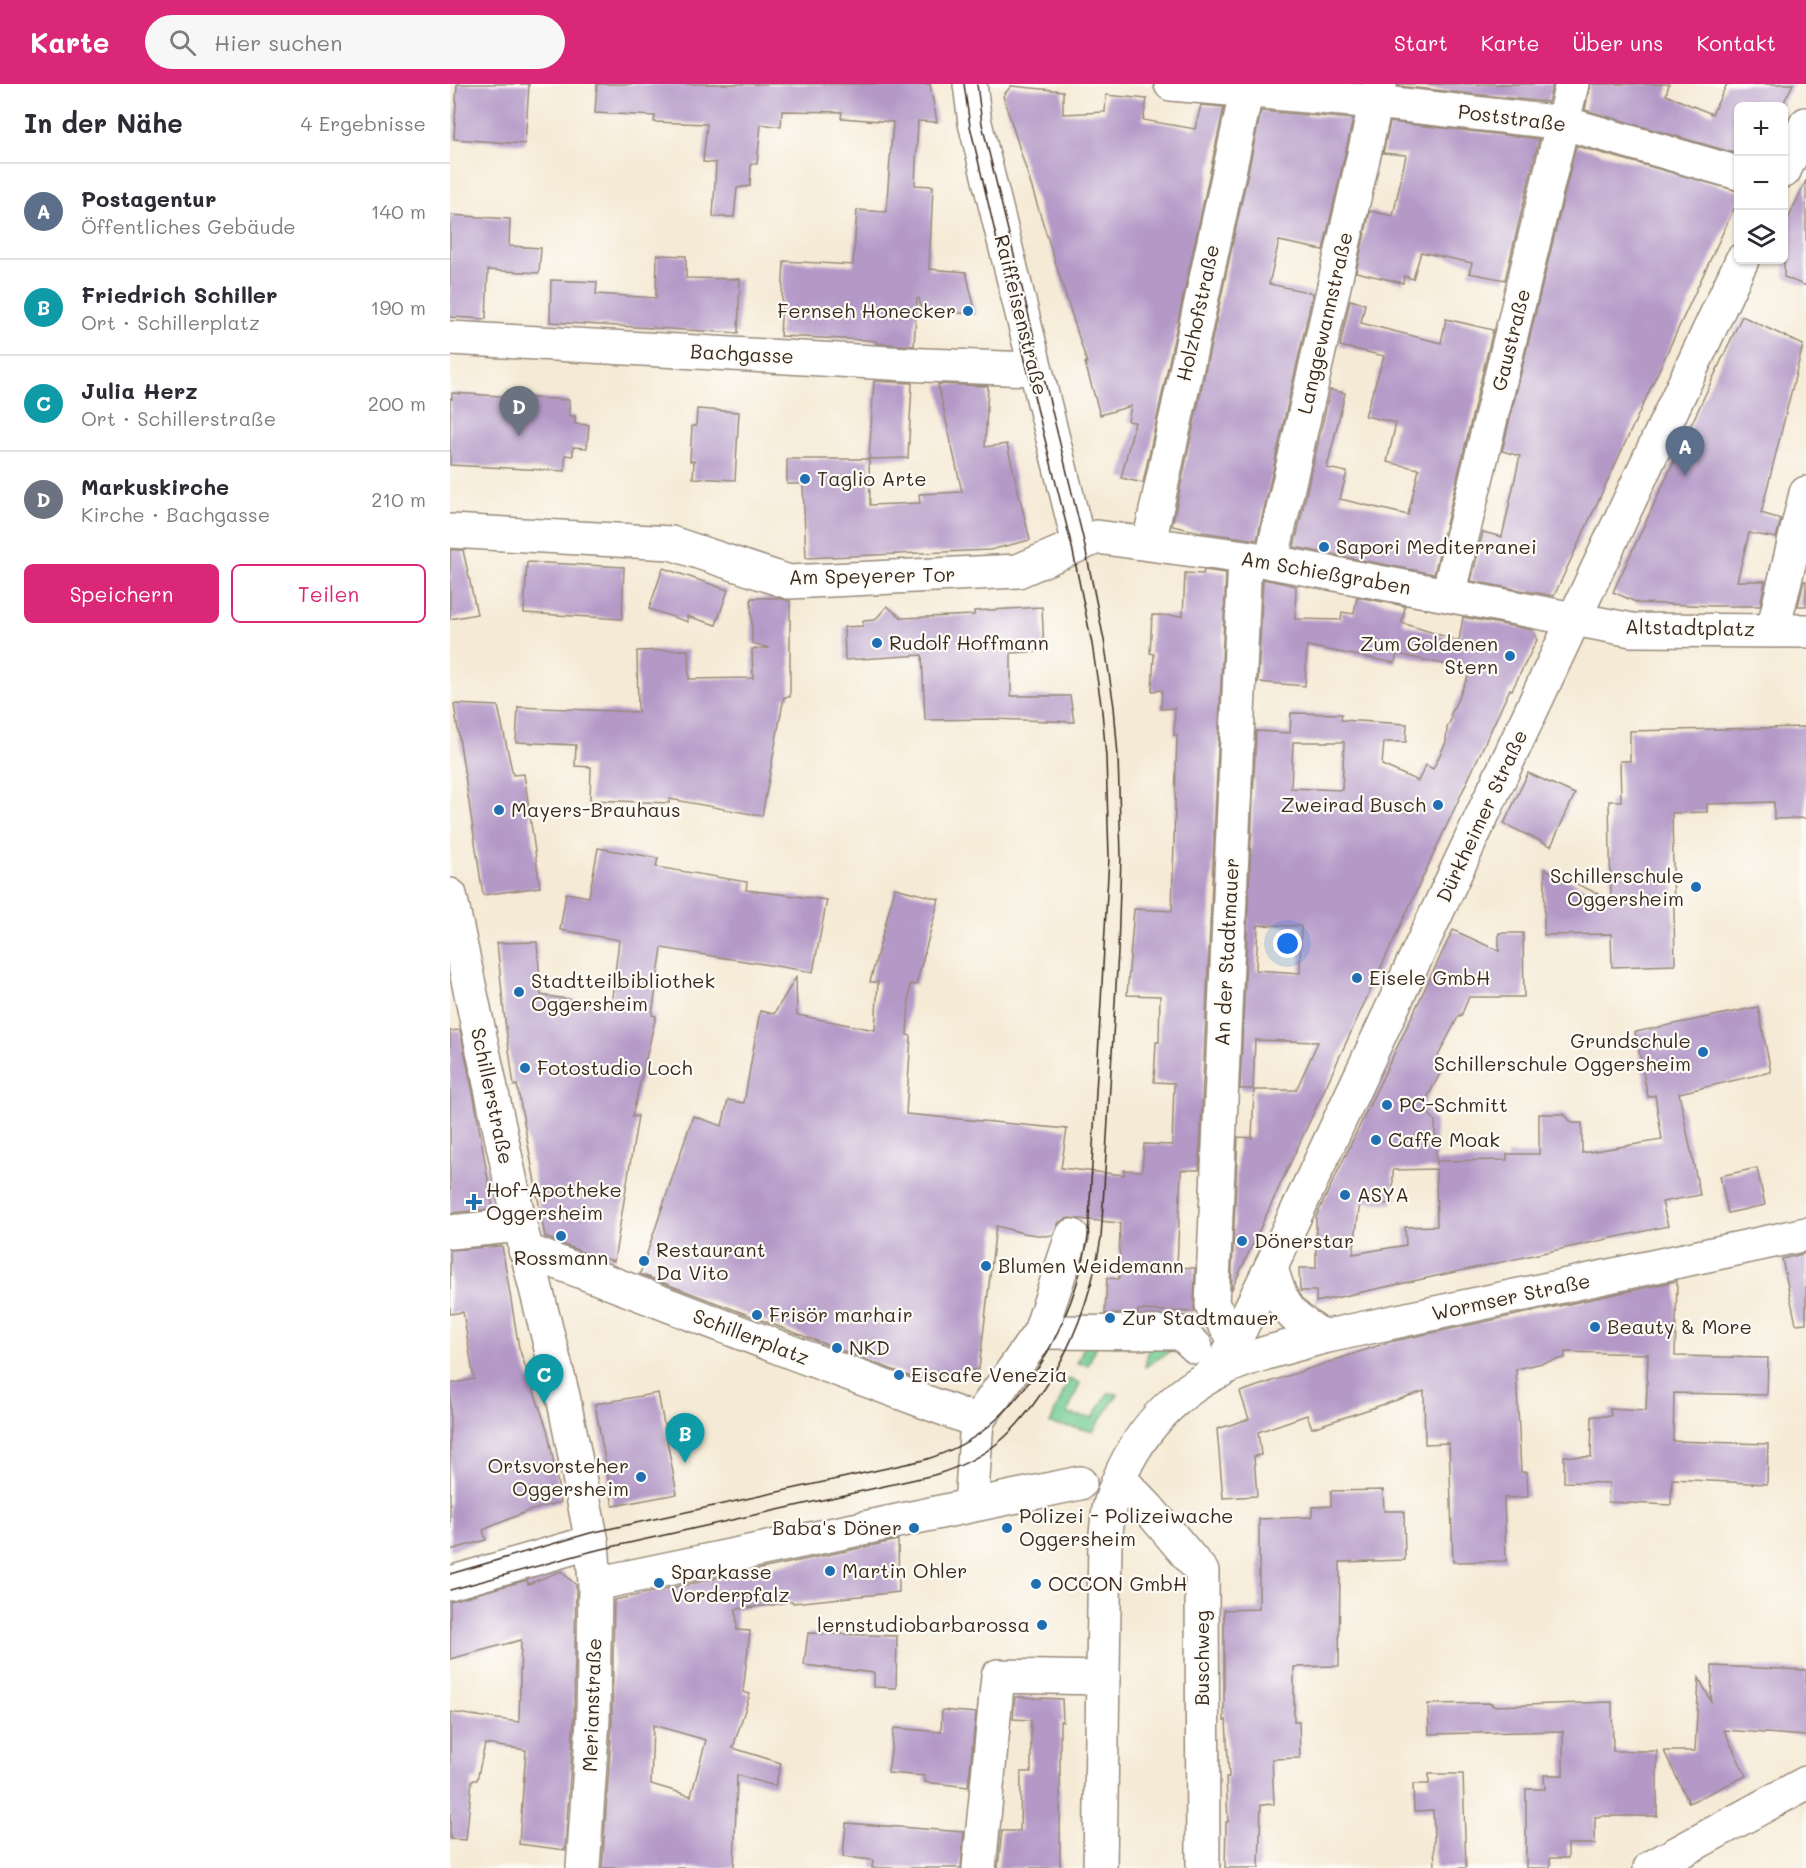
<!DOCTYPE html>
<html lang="de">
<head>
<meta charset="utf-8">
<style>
  body { margin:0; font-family:Mali,sans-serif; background:#f7f7f7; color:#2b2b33 }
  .controls { position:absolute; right:18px; top:18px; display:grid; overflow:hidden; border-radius:9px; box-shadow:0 2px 4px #0004 }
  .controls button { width:54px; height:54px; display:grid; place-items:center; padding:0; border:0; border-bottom:2px solid #e1e1e2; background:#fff; color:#2b2b33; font:30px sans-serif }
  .you { position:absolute; left:838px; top:860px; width:21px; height:21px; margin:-15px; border:4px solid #fff; border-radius:50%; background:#1a73e8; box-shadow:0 0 0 9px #1a73e833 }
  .badge { display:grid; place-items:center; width:39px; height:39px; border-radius:50%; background:#db2777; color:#fff; font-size:20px; font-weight:700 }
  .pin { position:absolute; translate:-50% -50px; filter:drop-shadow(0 2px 3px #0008) }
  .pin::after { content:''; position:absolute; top:32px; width:21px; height:18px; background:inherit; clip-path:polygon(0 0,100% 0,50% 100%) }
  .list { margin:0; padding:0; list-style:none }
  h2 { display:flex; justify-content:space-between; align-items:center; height:78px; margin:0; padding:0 24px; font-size:26px }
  h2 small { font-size:20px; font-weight:400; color:#7c7c81 }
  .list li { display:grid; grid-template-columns:39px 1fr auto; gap:18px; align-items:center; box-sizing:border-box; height:96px; padding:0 24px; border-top:2px solid #e1e1e2 }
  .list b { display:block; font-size:22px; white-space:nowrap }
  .list p { margin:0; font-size:20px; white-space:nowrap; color:#7c7c81 }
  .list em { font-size:20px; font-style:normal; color:#7c7c81 }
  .actions { display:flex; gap:12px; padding:18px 24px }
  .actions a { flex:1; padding:14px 0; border:2px solid #db2777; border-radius:9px; text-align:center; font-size:21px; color:#db2777 }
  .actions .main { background:#db2777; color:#fff }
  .icon { flex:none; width:33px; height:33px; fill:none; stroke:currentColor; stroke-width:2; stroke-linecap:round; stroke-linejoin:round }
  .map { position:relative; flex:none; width:1356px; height:1784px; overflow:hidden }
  header { display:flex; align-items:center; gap:36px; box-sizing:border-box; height:84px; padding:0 30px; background:#db2777; color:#fff }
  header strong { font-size:28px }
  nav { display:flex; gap:33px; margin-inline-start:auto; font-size:21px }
  .search { width:420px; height:54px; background:#f7f7f7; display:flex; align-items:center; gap:15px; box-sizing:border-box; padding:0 21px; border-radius:33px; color:#7c7c81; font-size:22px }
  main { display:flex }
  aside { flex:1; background:#fff }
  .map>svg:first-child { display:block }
  .green { fill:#75cd93; stroke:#587c58; stroke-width:1.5 }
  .building { fill:#b499c7; fill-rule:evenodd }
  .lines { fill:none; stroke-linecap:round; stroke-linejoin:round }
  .minor-casing { stroke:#988a7a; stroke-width:36 }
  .minor { stroke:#fff; stroke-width:33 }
  .tram { stroke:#3b2a1e; stroke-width:1.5 }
  .poi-dot { fill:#1f6fb2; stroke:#fdfcf7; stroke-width:2 }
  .labels { text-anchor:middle; stroke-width:4.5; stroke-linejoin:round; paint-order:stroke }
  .street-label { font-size:20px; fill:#3b2a1e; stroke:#fdfcf7 }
  .poi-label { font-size:20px; fill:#3b2a1e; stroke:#fdfcf7; text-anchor:start }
</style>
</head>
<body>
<header>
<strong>Karte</strong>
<div class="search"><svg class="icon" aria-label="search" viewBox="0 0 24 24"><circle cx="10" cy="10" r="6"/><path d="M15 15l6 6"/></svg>Hier suchen</div>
<nav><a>Start</a><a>Karte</a><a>Über uns</a><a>Kontakt</a></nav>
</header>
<main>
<aside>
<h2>In der Nähe<small>4 Ergebnisse</small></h2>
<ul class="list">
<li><span class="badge" style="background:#5c6f8a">A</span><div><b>Postagentur</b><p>Öffentliches Gebäude</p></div><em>140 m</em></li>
<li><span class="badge" style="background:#0f9aa8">B</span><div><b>Friedrich Schiller</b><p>Ort · Schillerplatz</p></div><em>190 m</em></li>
<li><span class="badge" style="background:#0f9aa8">C</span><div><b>Julia Herz</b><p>Ort · Schillerstraße</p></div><em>200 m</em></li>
<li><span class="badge" style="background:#6b7280">D</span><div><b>Markuskirche</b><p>Kirche · Bachgasse</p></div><em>210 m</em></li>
</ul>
<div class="actions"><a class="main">Speichern</a><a>Teilen</a></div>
</aside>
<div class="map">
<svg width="1356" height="1784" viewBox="0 0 1356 1784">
  <rect width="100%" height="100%" fill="#fdfcf7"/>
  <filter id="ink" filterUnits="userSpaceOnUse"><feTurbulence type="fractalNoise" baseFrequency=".0167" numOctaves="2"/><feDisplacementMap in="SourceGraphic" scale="12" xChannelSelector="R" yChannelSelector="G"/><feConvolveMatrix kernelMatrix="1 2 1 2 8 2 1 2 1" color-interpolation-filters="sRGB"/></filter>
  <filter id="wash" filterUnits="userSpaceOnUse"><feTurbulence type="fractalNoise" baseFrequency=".008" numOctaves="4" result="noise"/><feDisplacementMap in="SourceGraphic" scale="24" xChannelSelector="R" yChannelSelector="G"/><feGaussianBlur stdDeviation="1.35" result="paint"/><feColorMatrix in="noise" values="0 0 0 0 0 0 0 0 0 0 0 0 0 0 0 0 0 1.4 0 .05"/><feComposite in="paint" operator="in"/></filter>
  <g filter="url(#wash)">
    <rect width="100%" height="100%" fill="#f5ead5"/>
    <g class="green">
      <polygon points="637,1256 730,1261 695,1283 699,1264 648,1259 638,1281 627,1279"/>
      <polygon points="619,1295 630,1299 617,1330 643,1334 658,1309 668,1310 643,1347 600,1340"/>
    </g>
    <g id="blocks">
      <g class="building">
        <polygon points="7,0 79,0 75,60 4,55"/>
        <polygon points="147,0 480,0 487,38 468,37 465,101 483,102 479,185 516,188 526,230 472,227 469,214 467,215 464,262 426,259 426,257 415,256 330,252 334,177 403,181 407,126 436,128 443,38 391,34 392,28 332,27 331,43 311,40 307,80 301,80 300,102 287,104 284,133 263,133 266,79 253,78 257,40 204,38 205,32 145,29"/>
        <polygon points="948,0 1103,0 1098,18 948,2"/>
        <polygon points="1140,0 1219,0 1216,11 1262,30 1277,0 1343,0 1332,22 1288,22 1288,70 1135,26"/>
        <polygon points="561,2 613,7 613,30 655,28 656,11 697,15 693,36 745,45 751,21 774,23 693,399 671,394 685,338 678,337 681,322 650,331 635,279 637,279 553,12"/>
        <polygon points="811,27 903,35 873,166 829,157 819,200 863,209 807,456 751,448 722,442"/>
        <polygon points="940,38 1089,55 1055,196 1019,189 1022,179 971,168 963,195 954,192 953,199 906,188 920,127 943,132 956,71 933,69"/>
        <polygon points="1126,62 1288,107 1288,116 1104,512 1021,497 1033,448 1052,453 1070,372 1052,367"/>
        <polygon points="1356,96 1356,202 1334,193 1334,144"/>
        <polygon points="0,131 60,135 59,162 91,164 89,189 38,186 36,235 0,233"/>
        <polygon points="207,171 236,172 236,194 290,195 288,249 100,238 101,196 147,198 146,210 206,214"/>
        <polygon points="900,216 915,220 911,239 991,259 996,235 1043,246 984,490 844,463 880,306 895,309 877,384 897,388 890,415 958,431 969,385 937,378 946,339 915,332 934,272 890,262"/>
        <polygon points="1292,232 1353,261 1311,429 1331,435 1326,454 1299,449 1287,497 1315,497 1310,522 1265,522 1188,519 1163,508"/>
        <polygon points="424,297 462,299 458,374 419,375"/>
        <polygon points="488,300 538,302 535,363 557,360 580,456 540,466 356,474 353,400 337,400 337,375 419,375 420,421 470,419 469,410 512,408"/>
        <polygon points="2,309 119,316 119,332 125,332 125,340 139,341 137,364 123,363 123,372 115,371 115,387 0,381 0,314 2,315"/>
        <polygon points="247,325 289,328 285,396 243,394 244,377 240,377 242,342 246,342"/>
        <polygon points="0,466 13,466 27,530 0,535"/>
        <polygon points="77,478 174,483 172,535 74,529"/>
        <polygon points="213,484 278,506 266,541 237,532 238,538 199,525"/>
        <polygon points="754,486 776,489 749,1086 731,1086 727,1183 745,1184 744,1228 688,1226 688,1230 655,1230 657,1194 669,1195 670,1139 619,1134 609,1138 603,1151 595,1152 573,1149 546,1142 529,1285 476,1294 475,1298 190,1190 243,1032 272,1042 278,1016 294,1019 310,927 324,930 346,893 347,931 425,946 428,898 420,898 445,804 489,815 466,901 460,900 457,951 461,952 456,1030 617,1045 611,1084 674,1091 674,1086 692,1087 694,1060 722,1061 724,999 704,998 706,958 709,958 710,912 677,911 679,886 684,825 722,827 727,651 724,651 725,624 711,625 712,606 702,607 704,570 700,569 702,531 733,532 735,489 753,490"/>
        <path d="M813,495L846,502L845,535L891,536L892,528L904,530L907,513L955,522L952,539L1009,557L1013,533L1083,546L1087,556L1062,606L1060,605L781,1207L788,1053L802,1054L804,1006H846L868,958L805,956L803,1005H790L806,647L840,649L841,629L892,630L891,636L957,640L956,658H934L932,681L968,697L976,681L983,685L996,658L997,644L1002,633L1000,632L1021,586L947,570L945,579L857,562L855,602L808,598ZM843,658H894L892,706L841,704ZM808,841L851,842L850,889L806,886Z"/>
        <polygon points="1354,497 1356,497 1356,522 1348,522"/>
        <polygon points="301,514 328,514 340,517 340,613 334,613 312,732 220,715 219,719 140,716 141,683 125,682 126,661 66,658 68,623 188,628 187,567 238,566 239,595 303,594 302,565 319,564 302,559"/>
        <polygon points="437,522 452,534 524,531 524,527 592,523 594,567 561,569 561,612 620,612 624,638 544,635 475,636 472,571 395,576 394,543 413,542 413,537 425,536"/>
        <polygon points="4,620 48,622 63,691 74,690 90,803 33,811"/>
        <polygon points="1356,643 1356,734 1324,735 1324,718 1257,720 1257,728 1222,729 1225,881 1162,883 1161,850 1094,851 1095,785 1161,816 1159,717 1171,717 1170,677 1180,677 1180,647"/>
        <polygon points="1078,689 1125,710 1101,762 1054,740"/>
        <polygon points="148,764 208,774 206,783 297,798 296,806 377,816 363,888 212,864 202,931 206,932 182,1033 188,1032 164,1177 132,1168 95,1153 68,1006 67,1001 64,1002 54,929 47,859 87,858 91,911 161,922 169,856 110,846 116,809 139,813"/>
        <path d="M1003,846L1049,867V849H1073L1074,913H1019L1011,932L1009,931L986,976L995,980L973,1022L985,1037L986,1081V1077L1057,1076V1070H1089V1030H1114L1122,1039H1132V1069L1212,1056L1205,1011L1198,1013L1185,948L1308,923L1321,988L1229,1009L1250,1111L1212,1118L1218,1142L866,1218V1207H850L849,1184H866V1133ZM986,1085L987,1142L955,1143L956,1161L903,1170L910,1118L943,1120V1086Z"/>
        <polygon points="10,946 25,1019 43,1125 0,1129 0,947"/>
        <polygon points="1307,1084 1315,1121 1278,1129 1270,1092"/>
        <polygon points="52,1162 69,1264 98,1348 111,1418 78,1427 33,1446 36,1456 0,1466 0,1300 24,1295 13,1228 0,1230 0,1166"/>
        <polygon points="1356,1169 1356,1239 1346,1240 1332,1175"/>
        <polygon points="1227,1197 1225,1272 1318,1274 1317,1311 1224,1309 1223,1357 1318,1360 1317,1400 1222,1395 1221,1421 1158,1418 1159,1399 1114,1398 1114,1372 1141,1373 1142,1332 1161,1332 1160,1325 1196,1327 1198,1270 1115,1268 1115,1274 1066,1285 1071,1388 1077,1388 1078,1413 1054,1414 1056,1477 1003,1478 999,1359 975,1360 974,1307 862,1344 857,1331 808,1348 811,1371 804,1372 807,1412 773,1414 767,1345 799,1335 790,1308 939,1258"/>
        <polygon points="208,1309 227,1410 163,1422 145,1320"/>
        <polygon points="933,1406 934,1427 954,1427 955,1476 890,1478 889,1582 844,1583 844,1637 849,1637 850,1674 822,1675 824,1720 811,1721 809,1784 775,1784 776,1738 778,1738 776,1693 779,1693 776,1636 774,1637 774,1526 809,1525 809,1435 862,1433 862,1423 881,1422 881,1407"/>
        <path d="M448,1456L449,1508L343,1519L342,1517L323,1521L286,1525L287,1546L300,1547L293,1608L300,1610L283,1664L331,1679L325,1702L287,1691L284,1784H152L162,1637L164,1516ZM203,1641L256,1656L241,1712L201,1700Z"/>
        <polygon points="111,1487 126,1501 124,1635 115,1766 69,1760 76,1666 35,1660 27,1696 22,1696 16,1756 0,1755 0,1628 69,1638 71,1556 0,1575 0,1517 77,1496 78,1500"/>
        <polygon points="358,1549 447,1552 446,1604 424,1603 424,1589 354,1581"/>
        <polygon points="1262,1582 1356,1586 1356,1652 1274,1646 1296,1692 1239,1719 1214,1667 1245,1667 1249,1594 1261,1617"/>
        <polygon points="565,1613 612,1615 613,1638 610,1637 610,1784 548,1784 552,1747 570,1747 571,1688 581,1688 581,1636 563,1635"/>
        <polygon points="1162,1618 1163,1667 1207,1667 1207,1732 1150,1732 1150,1733 1145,1733 1145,1760 1118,1760 1118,1774 1100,1774 1100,1784 1076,1784 1076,1705 1095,1705 1094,1691 1113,1691 1113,1647 979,1650 978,1620 1042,1619 1042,1622"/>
        <polygon points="492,1626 526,1629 518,1703 475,1698 475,1692 438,1689 444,1644 491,1648"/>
        <polygon points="979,1690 1013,1690 1016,1784 985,1784 983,1726 964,1727 963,1700 979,1700"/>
        <polygon points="396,1739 514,1748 511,1784 422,1784 423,1776 393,1773"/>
      </g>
    </g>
  </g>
  <g filter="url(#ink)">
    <use href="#blocks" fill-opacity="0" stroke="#988a7a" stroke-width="1.5"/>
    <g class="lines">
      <g class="minor-casing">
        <g id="minor">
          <polyline points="520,0 525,39 629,460"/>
          <polyline points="721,0 926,18 1114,39 1288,89"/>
          <polyline points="1334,87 1356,40"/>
          <polyline points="0,254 475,281 584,285"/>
          <polyline points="0,447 221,459 339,498 568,487 647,453 795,473 1182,546 1356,547"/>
          <polyline points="699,459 798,0"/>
          <polyline points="821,478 930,0"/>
          <polyline points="998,511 1122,0"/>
          <polyline points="1323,546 1356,409"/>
          <polyline points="0,811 70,1141 113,1312 142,1458 145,1500 143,1636 133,1784"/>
          <polyline points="0,1148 70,1141"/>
          <polyline points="75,1166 346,1270 527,1337"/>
          <path d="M821,1183C832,1224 838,1230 873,1253"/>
          <polyline points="590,1248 731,1249 746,1263"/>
          <polyline points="785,1255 762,1221 795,473"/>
          <polyline points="770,1287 821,1183 1292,176"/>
          <polyline points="670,1395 698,1424 752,1488 753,1784"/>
          <polyline points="521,1421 527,1337 590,1248 622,1152"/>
          <polyline points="0,1499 142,1458"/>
          <polyline points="145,1500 630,1399"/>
          <polyline points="529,1784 548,1592 653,1594"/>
          <path d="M650,1784L655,1458C657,1445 657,1430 661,1417C679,1360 715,1315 769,1287C801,1271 839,1263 873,1253L1356,1150"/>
          <polyline points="1200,1784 1356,1699"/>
        </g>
      </g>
      <use href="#minor" class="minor"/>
      <g class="tram">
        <path d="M0,1490L140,1449L474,1376C497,1369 520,1358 539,1342C591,1299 627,1219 638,1153L659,773L656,673L652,627L642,560L622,463L577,284L520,42L514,0"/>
        <path d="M0,1506L143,1467L484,1391C508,1384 529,1374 549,1358C562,1348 573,1334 583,1321C620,1272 641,1215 651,1154L668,868L671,772L668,672L664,623L654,556L634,458L532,40L527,0"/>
      </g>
    </g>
  </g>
  <g class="poi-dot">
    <circle cx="518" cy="227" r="6"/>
    <circle cx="355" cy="395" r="6"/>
    <circle cx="874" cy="463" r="6"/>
    <circle cx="427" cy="559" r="6"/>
    <circle cx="1060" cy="572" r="6"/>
    <circle cx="988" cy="721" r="6"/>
    <circle cx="49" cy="726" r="6"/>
    <circle cx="1246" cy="803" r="6"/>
    <circle cx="907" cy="894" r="6"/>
    <circle cx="69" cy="908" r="6"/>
    <circle cx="1253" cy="968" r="6"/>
    <circle cx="75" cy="984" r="6"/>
    <circle cx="937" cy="1021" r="6"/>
    <circle cx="926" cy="1056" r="6"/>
    <circle cx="895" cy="1111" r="6"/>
    <path d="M21 1109h6v6h6v6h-6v6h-6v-6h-6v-6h6z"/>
    <circle cx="111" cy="1152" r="6"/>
    <circle cx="792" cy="1157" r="6"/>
    <circle cx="194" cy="1177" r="6"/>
    <circle cx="536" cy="1182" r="6"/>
    <circle cx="307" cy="1231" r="6"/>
    <circle cx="660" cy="1234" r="6"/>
    <circle cx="1145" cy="1243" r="6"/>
    <circle cx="387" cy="1264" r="6"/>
    <circle cx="449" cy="1291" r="6"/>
    <circle cx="191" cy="1393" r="6"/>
    <circle cx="464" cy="1444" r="6"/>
    <circle cx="557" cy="1444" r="6"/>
    <circle cx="380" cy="1487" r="6"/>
    <circle cx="209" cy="1499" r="6"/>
    <circle cx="586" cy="1500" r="6"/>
    <circle cx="592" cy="1541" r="6"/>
  </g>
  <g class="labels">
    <g class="street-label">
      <text transform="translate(1062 34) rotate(7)" y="7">Poststraße</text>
      <text transform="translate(748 229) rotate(-78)" y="7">Holzhofstraße</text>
      <text transform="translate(571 231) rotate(76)" y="7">Raiffeisenstraße</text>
      <text transform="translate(875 239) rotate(-77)" y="7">Langgewannstraße</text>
      <text transform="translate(1061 256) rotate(-76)" y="7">Gaustraße</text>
      <text transform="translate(292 270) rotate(3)" y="7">Bachgasse</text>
      <text transform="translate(876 489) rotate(10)" y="7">Am Schießgraben</text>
      <text transform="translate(422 492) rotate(-1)" y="7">Am Speyerer Tor</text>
      <text transform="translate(1240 544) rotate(1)" y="7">Altstadtplatz</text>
      <text transform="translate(1032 732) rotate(-65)" y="7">Dürkheimer Straße</text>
      <text transform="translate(777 868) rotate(-87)" y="7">An der Stadtmauer</text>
      <text transform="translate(42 1012) rotate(78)" y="7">Schillerstraße</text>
      <text transform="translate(1061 1213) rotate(-12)" y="7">Wormser Straße</text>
      <text transform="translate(301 1253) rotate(21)" y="7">Schillerplatz</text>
      <text transform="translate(752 1574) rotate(-90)" y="7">Buschweg</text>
      <text transform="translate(142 1621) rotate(-88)" y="7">Merianstraße</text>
    </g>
    <g class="poi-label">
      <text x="506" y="234" text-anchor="end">Fernseh Honecker</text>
      <text x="367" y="402">Taglio Arte</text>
      <text x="886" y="470">Sapori Mediterranei</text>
      <text x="439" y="566">Rudolf Hoffmann</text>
      <text x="1048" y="567" text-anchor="end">Zum Goldenen<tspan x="1048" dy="23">Stern</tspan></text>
      <text x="976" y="728" text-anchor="end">Zweirad Busch</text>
      <text x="61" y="733">Mayers-Brauhaus</text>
      <text x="1234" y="799" text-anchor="end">Schillerschule<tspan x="1234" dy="23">Oggersheim</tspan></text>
      <text x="919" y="901">Eisele GmbH</text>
      <text x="81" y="904">Stadtteilbibliothek<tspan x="81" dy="23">Oggersheim</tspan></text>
      <text x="1241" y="964" text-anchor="end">Grundschule<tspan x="1241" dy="23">Schillerschule Oggersheim</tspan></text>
      <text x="87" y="991">Fotostudio Loch</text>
      <text x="949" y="1028">PC-Schmitt</text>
      <text x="938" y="1063">Caffe Moak</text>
      <text x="36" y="1113">Hof-Apotheke<tspan x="36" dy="23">Oggersheim</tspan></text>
      <text x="907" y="1118">ASYA</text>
      <text x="804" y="1164">Dönerstar</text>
      <text x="206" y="1173">Restaurant<tspan x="206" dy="23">Da Vito</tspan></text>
      <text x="111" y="1181" text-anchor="middle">Rossmann</text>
      <text x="548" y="1189">Blumen Weidemann</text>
      <text x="319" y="1238">Frisör marhair</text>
      <text x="672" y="1241">Zur Stadtmauer</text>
      <text x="1157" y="1250">Beauty &amp; More</text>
      <text x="399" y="1271">NKD</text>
      <text x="461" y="1298">Eiscafe Venezia</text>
      <text x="179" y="1389" text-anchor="end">Ortsvorsteher<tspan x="179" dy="23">Oggersheim</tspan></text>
      <text x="569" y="1439">Polizei - Polizeiwache<tspan x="569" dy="23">Oggersheim</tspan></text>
      <text x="452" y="1451" text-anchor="end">Baba's Döner</text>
      <text x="392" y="1494">Martin Ohler</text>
      <text x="221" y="1495">Sparkasse<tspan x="221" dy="23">Vorderpfalz</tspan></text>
      <text x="598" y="1507">OCCON GmbH</text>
      <text x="580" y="1548" text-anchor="end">lernstudiobarbarossa</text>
    </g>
  </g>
</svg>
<div class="controls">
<button>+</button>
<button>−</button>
<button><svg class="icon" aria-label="layers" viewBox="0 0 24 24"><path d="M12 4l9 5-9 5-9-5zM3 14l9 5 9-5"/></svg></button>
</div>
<div class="you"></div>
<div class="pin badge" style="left:1235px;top:392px;background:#5c6f8a">A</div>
<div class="pin badge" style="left:235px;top:1379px;background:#0f9aa8">B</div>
<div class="pin badge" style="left:94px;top:1320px;background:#0f9aa8">C</div>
<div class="pin badge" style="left:69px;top:352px;background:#6b7280">D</div>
</div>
</main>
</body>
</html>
